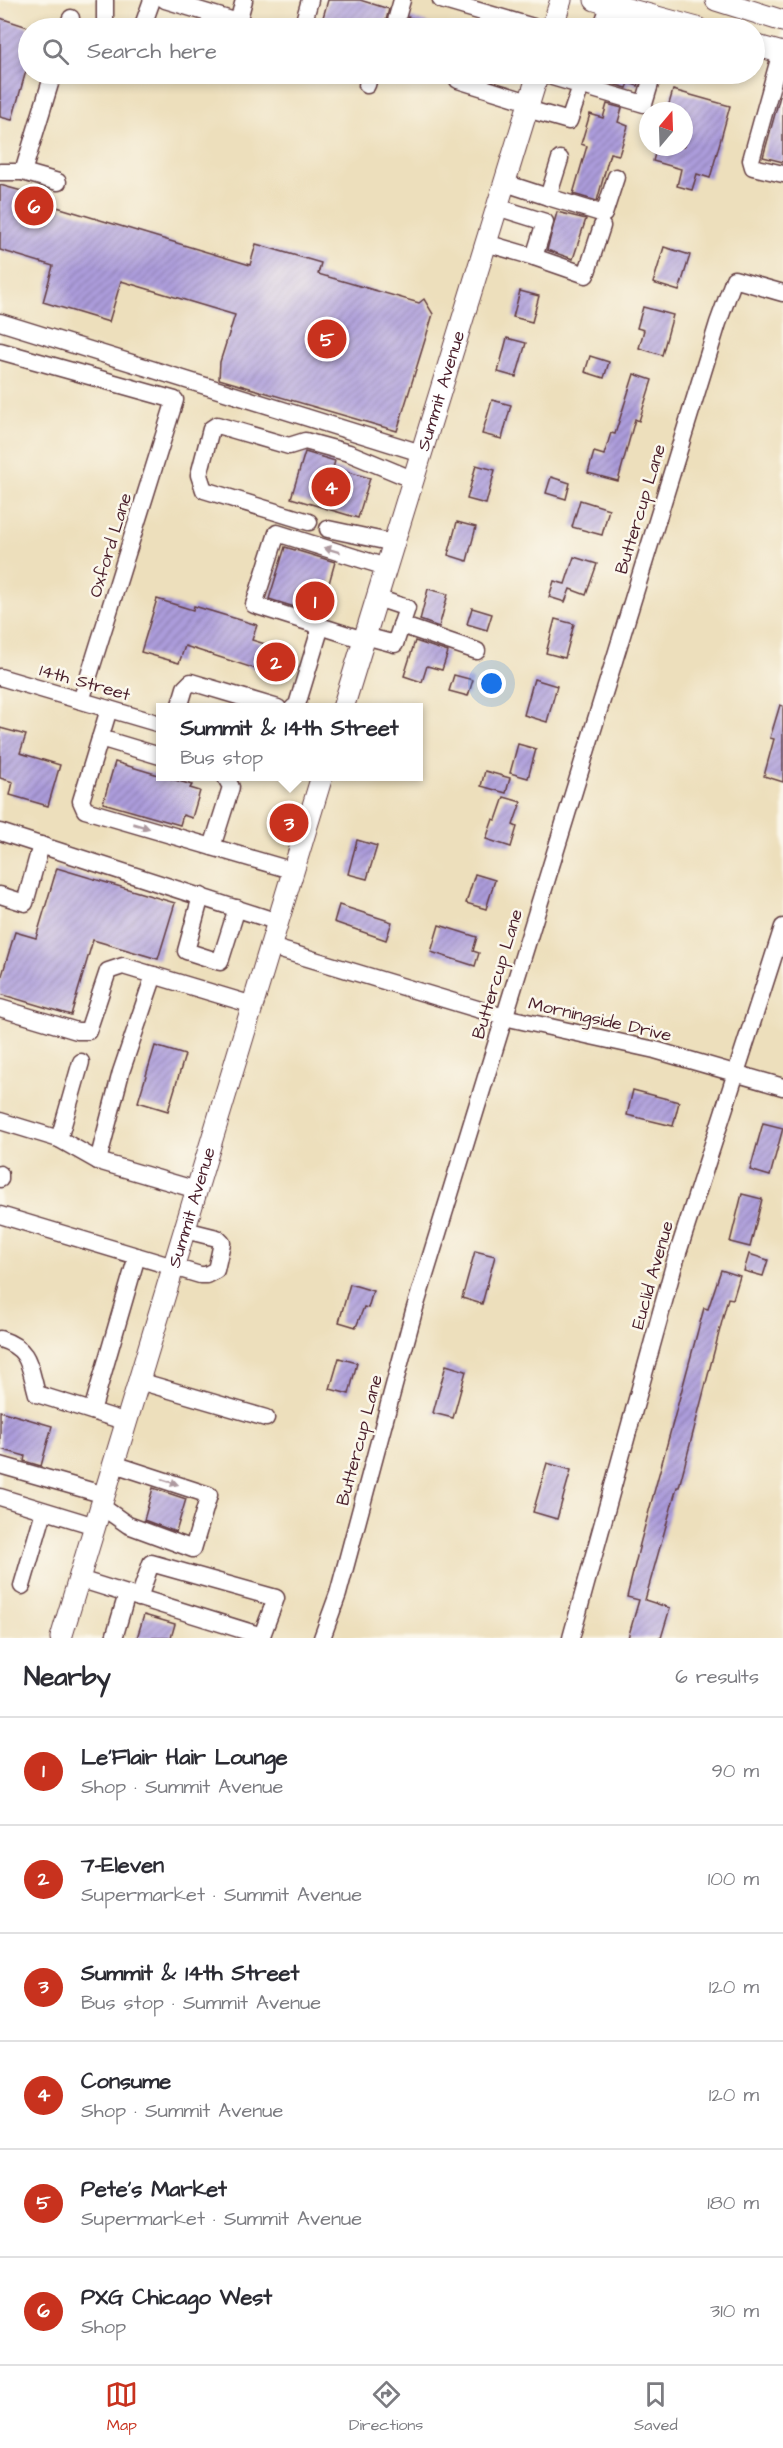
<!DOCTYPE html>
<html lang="en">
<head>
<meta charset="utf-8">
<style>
  body { margin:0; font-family:"Architects Daughter",sans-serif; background:#f7f7f7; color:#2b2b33 }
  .compass { position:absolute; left:639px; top:102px; width:54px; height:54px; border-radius:50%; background:#fff; box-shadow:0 3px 9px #0003; rotate:19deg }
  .you { position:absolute; left:492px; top:684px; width:21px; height:21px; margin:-15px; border:4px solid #fff; border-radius:50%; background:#1a73e8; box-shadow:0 0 0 9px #1a73e833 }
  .badge { display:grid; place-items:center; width:39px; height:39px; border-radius:50%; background:#c8321e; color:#fff; font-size:20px; font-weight:700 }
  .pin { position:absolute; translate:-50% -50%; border:3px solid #fff; box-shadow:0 2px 6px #0006 }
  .popup { position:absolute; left:156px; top:703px; width:267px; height:78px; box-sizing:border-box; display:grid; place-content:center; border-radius:0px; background:#fff; filter:drop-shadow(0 2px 4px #0005); font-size:20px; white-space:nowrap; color:#7c7c81 }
  .popup b { font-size:22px; color:#2b2b33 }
  .popup::after { content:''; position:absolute; left:50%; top:100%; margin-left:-12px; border:12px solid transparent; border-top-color:#fff }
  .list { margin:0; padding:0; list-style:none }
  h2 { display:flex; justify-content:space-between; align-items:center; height:78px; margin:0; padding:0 24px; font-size:26px }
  h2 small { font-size:20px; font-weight:400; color:#7c7c81 }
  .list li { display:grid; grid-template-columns:39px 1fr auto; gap:18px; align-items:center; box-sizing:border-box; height:108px; padding:0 24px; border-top:2px solid #e1e1e2 }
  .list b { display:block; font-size:22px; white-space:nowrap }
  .list p { margin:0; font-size:20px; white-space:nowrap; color:#7c7c81 }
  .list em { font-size:20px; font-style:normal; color:#7c7c81 }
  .icon { flex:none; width:33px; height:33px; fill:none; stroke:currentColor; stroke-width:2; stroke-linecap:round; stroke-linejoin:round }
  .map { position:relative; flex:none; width:783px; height:1638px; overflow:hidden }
  .search { position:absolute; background:#fff; box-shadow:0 3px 9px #0003; left:18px; right:18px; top:18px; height:66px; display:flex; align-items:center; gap:15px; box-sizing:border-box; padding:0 21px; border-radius:33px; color:#7c7c81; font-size:22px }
  .sheet { height:726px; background:#fff }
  nav { display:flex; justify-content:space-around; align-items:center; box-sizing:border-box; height:84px; border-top:2px solid #e1e1e2; background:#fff; font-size:16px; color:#7c7c81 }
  nav a { display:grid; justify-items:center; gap:3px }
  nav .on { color:#c8321e }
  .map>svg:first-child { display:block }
  .building { fill:url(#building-hatch) }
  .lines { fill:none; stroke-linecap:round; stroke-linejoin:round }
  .minor-casing { stroke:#623c41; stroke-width:19 }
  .major-casing { stroke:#623c41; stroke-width:23 }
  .minor { stroke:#fff; stroke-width:16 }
  .major { stroke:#fff; stroke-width:21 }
  .oneway { fill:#ae9aa0 }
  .labels { text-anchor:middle; stroke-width:5; stroke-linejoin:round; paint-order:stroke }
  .street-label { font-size:18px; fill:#4a1f2b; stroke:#fbf7ec }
</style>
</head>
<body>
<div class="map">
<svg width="783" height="1638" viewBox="0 0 783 1638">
  <defs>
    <pattern id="building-hatch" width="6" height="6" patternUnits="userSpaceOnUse" patternTransform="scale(1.5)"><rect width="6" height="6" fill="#ac9cdb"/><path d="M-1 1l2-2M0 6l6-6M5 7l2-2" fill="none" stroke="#8e7fb2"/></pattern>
  </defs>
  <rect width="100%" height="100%" fill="#fbf7ec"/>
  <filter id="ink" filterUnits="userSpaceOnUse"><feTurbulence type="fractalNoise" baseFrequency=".0167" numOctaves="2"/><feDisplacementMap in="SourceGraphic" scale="12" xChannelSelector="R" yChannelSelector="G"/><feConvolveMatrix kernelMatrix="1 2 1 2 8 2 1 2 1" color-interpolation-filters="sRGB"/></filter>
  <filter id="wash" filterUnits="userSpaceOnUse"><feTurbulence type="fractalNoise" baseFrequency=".008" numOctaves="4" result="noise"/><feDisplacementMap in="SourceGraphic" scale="24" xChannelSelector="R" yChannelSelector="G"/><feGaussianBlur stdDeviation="1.35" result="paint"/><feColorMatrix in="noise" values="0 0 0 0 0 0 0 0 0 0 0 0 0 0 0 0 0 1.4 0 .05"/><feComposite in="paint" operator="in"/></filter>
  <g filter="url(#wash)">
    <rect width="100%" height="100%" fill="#eddfbc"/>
    <g id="blocks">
      <g class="building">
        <polygon points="328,0 360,0 389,9 384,28 320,28"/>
        <polygon points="408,17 437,26 436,28 405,28"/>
        <polygon points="0,18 28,27 28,64 12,120 0,117"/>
        <polygon points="606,74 642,74 638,86 629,83 627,88 613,84 615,79 605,77"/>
        <polygon points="673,90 730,106 710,178 697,174 692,190 677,186 681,169 653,161 657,147 684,147 684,111 667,111"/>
        <polygon points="780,96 783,96 783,162 763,157"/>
        <polygon points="607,104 622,108 618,122 628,126 619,155 610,153 597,201 573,194 587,146 581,144 590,114 603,118"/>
        <polygon points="0,185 29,193 27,198 250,265 256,244 321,263 318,274 419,303 424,299 433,314 397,431 219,379 220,362 235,315 121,281 109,322 43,302 53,266 0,250"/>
        <polygon points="557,212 586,219 573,259 547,250"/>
        <polygon points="664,247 690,255 679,291 653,283"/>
        <polygon points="520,291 539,296 532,322 513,317"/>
        <polygon points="643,307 673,315 662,355 639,348 644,330 637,328"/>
        <polygon points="507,338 526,343 516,377 498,372"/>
        <polygon points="590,356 609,362 604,378 585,372"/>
        <polygon points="634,374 652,380 639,421 635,419 618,481 588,473 594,452 604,455 611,433 615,434"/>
        <polygon points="492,400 511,405 502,439 482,434"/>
        <polygon points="305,452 335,461 333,468 370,478 358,518 291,498"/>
        <polygon points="476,465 495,470 486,504 467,499"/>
        <polygon points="551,477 570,483 566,499 546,493"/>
        <polygon points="580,500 609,509 602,535 572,527"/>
        <polygon points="457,522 476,527 467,561 448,555"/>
        <polygon points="285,547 335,562 320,615 269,599"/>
        <polygon points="574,557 597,564 586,595 570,589 565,602 549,597 554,581 565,584"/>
        <polygon points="428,589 448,594 439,627 420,620"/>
        <polygon points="157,599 193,610 194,606 257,625 252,640 291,652 284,678 185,646 179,663 141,652"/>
        <polygon points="472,608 492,614 487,630 467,624"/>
        <polygon points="555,619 574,624 565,658 546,653"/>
        <polygon points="415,641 448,652 442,670 427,666 422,682 404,676"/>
        <polygon points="454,675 473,680 468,696 449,691"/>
        <polygon points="534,679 557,686 547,722 524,715"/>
        <polygon points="780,705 783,706 783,782 764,776 774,739 770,738"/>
        <polygon points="0,728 26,735 20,753 60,765 48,806 10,795 13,782 0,778"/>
        <polygon points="518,744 536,749 528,778 510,773"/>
        <polygon points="115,762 192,785 190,788 200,791 192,818 183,815 180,825 103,803"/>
        <polygon points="485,771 510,778 506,793 481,786"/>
        <polygon points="504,797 521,802 513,825 517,827 511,847 486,839 493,819 496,820"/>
        <polygon points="357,840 377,846 367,879 348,874"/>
        <polygon points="57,868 175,903 158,959 93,940 71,1015 0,994 0,982 15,932 36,938"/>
        <polygon points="475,874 495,880 486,909 466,903"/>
        <polygon points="339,905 392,922 386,940 334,922"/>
        <polygon points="439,925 477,937 473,951 479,953 475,966 431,952"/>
        <polygon points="155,1046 185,1055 168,1111 138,1102"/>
        <polygon points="633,1090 679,1102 673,1126 627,1115"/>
        <polygon points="763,1123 783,1128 770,1176 750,1170"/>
        <polygon points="742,1194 762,1199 750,1247 730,1242"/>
        <polygon points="475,1251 495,1256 482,1304 462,1298"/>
        <polygon points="749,1254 768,1260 763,1276 744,1271"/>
        <polygon points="721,1270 740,1276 733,1299 728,1298 679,1487 677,1487 645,1600 670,1608 661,1638 628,1638 639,1600 627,1597 640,1544 704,1308 708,1309"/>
        <polygon points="350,1284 373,1291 368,1308 364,1307 356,1327 339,1322"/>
        <polygon points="339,1358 357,1363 349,1394 330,1389"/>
        <polygon points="446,1365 466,1371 453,1418 433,1413"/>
        <polygon points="0,1411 52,1426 41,1466 24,1461 25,1456 0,1449"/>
        <polygon points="547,1463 571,1470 557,1519 533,1512"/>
        <polygon points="153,1488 186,1499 176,1532 144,1520"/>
        <polygon points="144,1615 175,1624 171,1638 137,1638"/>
      </g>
    </g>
  </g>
  <g filter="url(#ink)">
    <use href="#blocks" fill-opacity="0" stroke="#623c41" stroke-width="1.5"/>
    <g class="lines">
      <g class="minor-casing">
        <g id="minor">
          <polyline points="165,0 238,22 236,28"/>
          <polyline points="441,0 537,28"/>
          <polyline points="238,22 244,0"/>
          <polyline points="67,28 71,18"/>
          <polyline points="105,28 105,0"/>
          <polyline points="142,28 152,0"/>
          <polyline points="302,28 310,0"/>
          <polyline points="394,28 402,0"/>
          <polyline points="601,28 610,4"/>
          <polyline points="781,52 751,160 753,167 783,174"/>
          <polyline points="53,74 23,172 58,182"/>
          <polyline points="542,74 644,104 653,74"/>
          <polyline points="458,80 529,102"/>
          <polyline points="367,85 370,74"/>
          <polyline points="527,109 569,121 585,74"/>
          <polyline points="0,172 23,172"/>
          <polyline points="505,183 548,197 560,159"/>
          <polyline points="548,197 604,214 616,177"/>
          <polyline points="486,243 534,257 545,222 497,207"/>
          <polyline points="534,257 586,275 602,226"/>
          <polyline points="0,322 421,453"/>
          <polyline points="0,351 175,400 81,701"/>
          <polyline points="309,522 204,490 199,475 211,429 217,425 289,446 305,441 349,453 414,480"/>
          <polyline points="328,529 394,543"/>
          <polyline points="401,625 477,651"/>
          <polyline points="365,636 395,644 407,608 377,598"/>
          <polyline points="364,640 254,605 277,533 386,567"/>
          <polyline points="0,677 160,724"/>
          <polyline points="179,708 185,688 191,682 278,708"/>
          <polyline points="293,708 297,705 321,626"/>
          <polyline points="109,709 81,801 85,810 294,871"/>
          <polyline points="100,738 160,756"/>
          <polyline points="0,832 278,922"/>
          <polyline points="212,847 231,787 225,776"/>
          <polyline points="0,895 25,903 41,845"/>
          <polyline points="201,896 186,951 220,962 237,908"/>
          <polyline points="271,947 504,1017 655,1050 783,1087"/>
          <polyline points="0,1008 77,1031 88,1031 108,971 123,966 253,1005"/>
          <polyline points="0,1121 59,1139 98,1161 197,1190"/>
          <polyline points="59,1139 81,1062"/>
          <polyline points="98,1161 121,1072 154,975"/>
          <polyline points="0,1174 0,1179"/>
          <polyline points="0,1215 200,1275 206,1275 216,1270 222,1243 217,1238 185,1230"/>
          <path d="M0,1339C31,1349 29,1366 37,1394L127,1422"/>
          <polyline points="139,1381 266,1418"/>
          <polyline points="92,1411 137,1256"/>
          <polyline points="0,1465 105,1495"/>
          <polyline points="0,1497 95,1526"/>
          <polyline points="101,1506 128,1525 193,1549 209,1495 114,1464"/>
          <polyline points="79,1579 262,1636"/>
          <polyline points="22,1586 44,1511"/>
          <polyline points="139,1598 151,1563 276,1598 261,1638"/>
          <polyline points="114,1638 127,1594"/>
          <polyline points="322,1638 338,1594 414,1311 718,323 734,279 783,293"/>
          <polyline points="571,1638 674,1265 783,927"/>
        </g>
      </g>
      <g class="major-casing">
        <g id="major">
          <polyline points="595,0 697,28"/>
          <polyline points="716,0 783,21"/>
          <polyline points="552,28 561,0"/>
          <polyline points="754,45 783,53"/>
          <path id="s1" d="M343,708L538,74"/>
          <path id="s2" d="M61,1638L322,776"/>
        </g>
      </g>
      <use href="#minor" class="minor"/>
      <use href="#major" class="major"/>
    </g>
    <defs><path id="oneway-solid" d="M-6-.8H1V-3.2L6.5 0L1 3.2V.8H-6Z" transform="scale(1.5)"/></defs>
    <g class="oneway">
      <use href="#oneway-solid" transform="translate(332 550) rotate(-163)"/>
      <use href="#oneway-solid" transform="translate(141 826) rotate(16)"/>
      <use href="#oneway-solid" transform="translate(170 1482) rotate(18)"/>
    </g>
  </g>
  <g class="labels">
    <g class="street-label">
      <text dy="6" stroke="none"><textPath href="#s1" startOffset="332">Summit Avenue</textPath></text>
      <text transform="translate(640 509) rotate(-73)" y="6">Buttercup Lane</text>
      <text transform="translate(110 545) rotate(-73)" y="6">Oxford Lane</text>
      <text transform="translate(85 682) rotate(16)" y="6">14th Street</text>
      <text transform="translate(497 974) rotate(-73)" y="6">Buttercup Lane</text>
      <text transform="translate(600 1019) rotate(13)" y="6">Morningside Drive</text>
      <text dy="6" stroke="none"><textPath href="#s2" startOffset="450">Summit Avenue</textPath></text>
      <text transform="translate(652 1275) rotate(-74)" y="6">Euclid Avenue</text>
      <text transform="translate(359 1440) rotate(-75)" y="6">Buttercup Lane</text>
    </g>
  </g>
</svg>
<svg class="compass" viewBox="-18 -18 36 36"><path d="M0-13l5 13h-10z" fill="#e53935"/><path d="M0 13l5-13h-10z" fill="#7c7c81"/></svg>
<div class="you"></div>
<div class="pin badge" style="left:315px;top:601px">1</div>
<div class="pin badge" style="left:276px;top:662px">2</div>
<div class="pin badge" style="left:289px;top:823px">3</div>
<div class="popup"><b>Summit &amp; 14th Street</b>Bus stop</div>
<div class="pin badge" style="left:331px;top:487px">4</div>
<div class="pin badge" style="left:327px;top:339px">5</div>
<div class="pin badge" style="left:34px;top:206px">6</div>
<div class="search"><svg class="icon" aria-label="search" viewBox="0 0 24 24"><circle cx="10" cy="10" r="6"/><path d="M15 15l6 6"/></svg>Search here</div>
</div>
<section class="sheet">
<h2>Nearby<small>6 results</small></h2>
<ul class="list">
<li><span class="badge">1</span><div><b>Le’Flair Hair Lounge</b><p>Shop · Summit Avenue</p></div><em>90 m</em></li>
<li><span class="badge">2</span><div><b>7-Eleven</b><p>Supermarket · Summit Avenue</p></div><em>100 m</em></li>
<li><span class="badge">3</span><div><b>Summit &amp; 14th Street</b><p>Bus stop · Summit Avenue</p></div><em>120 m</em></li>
<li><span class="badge">4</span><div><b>Consume</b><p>Shop · Summit Avenue</p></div><em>120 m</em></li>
<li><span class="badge">5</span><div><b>Pete's Market</b><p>Supermarket · Summit Avenue</p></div><em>180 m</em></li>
<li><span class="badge">6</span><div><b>PXG Chicago West</b><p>Shop</p></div><em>310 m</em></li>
</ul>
</section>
<nav>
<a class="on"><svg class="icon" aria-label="map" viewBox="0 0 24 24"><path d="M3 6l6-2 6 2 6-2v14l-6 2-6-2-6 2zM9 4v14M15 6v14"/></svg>Map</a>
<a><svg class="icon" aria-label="directions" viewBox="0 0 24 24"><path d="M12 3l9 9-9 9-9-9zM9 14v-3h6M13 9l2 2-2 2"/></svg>Directions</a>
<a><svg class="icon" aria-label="saved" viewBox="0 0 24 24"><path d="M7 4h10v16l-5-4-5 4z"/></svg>Saved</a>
</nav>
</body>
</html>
